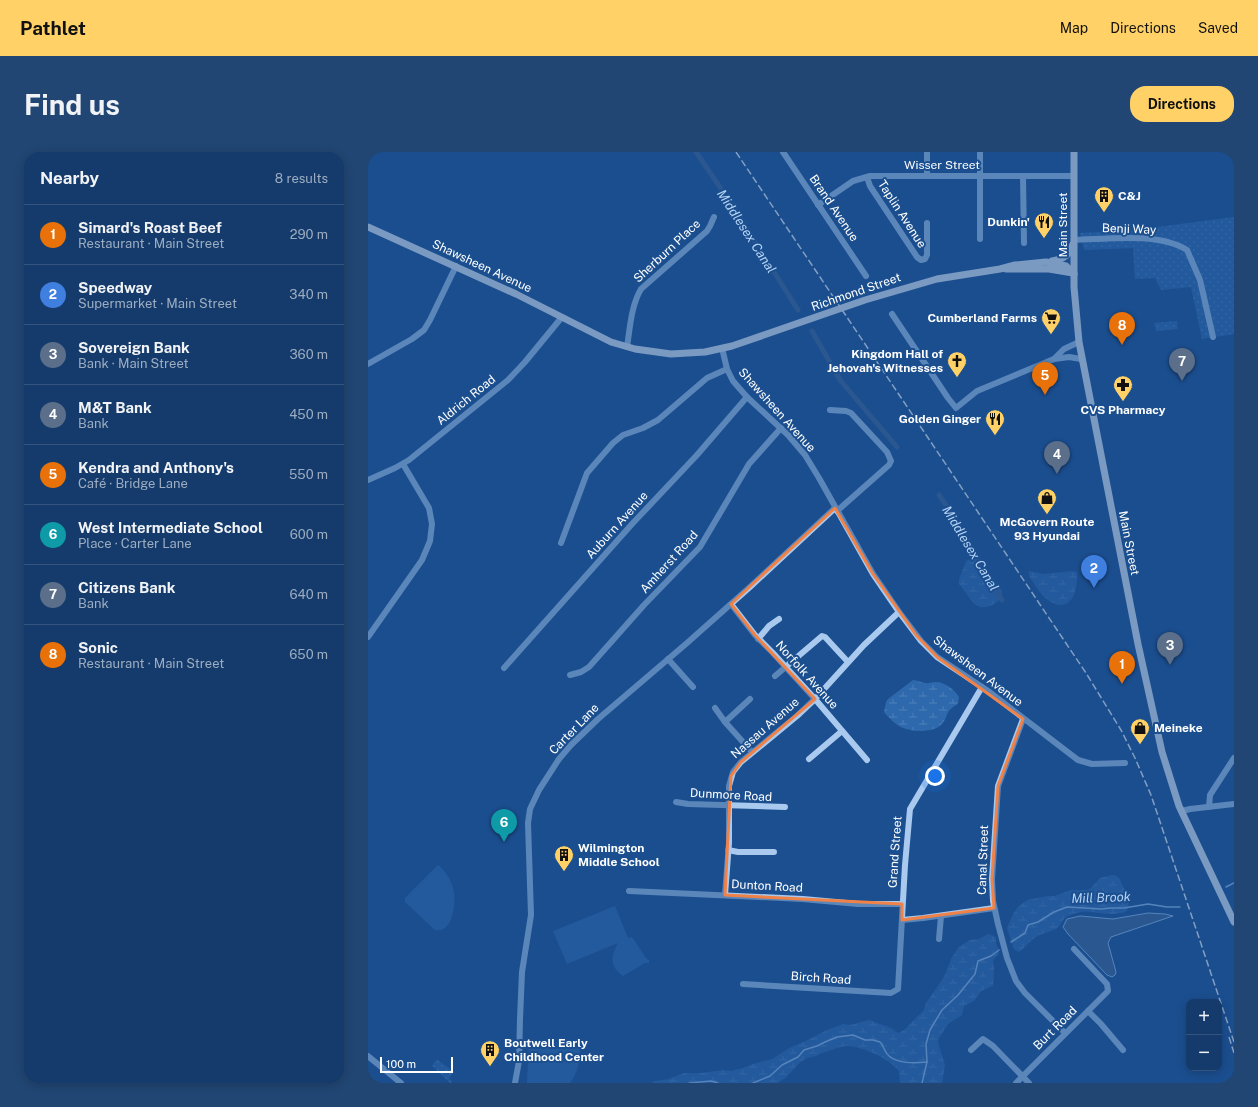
<!DOCTYPE html>
<html lang="en">
<head>
<meta charset="utf-8">
<style>
  body { margin:0; font-family:"Public Sans",sans-serif; background:#214673; color:#f1f3f6 }
  .controls { position:absolute; right:12px; bottom:12px; display:grid; overflow:hidden; border-radius:8px; box-shadow:0 2px 10px #0003 }
  .controls button { width:36px; height:36px; display:grid; place-items:center; padding:0; border:0; border-bottom:1px solid #33557e; background:#143b6b; color:#f1f3f6; font:20px sans-serif }
  .scale { position:absolute; left:12px; bottom:10px; width:73px; box-sizing:border-box; padding-left:4px; border:2px solid #fff; border-top:0; font-size:11px; line-height:14px; white-space:nowrap; color:#fff; -webkit-text-stroke:3px #1b4f8f; paint-order:stroke }
  .you { position:absolute; left:567px; top:624px; width:14px; height:14px; margin:-10px; border:3px solid #fff; border-radius:50%; background:#1a73e8; box-shadow:0 0 0 6px #1a73e833 }
  .badge { display:grid; place-items:center; width:26px; height:26px; border-radius:50%; background:#ffd166; color:#fff; font-size:13px; font-weight:700 }
  .pin { position:absolute; translate:-50% -33px; filter:drop-shadow(0 1px 2px #0008) }
  .pin::after { content:''; position:absolute; top:21px; width:14px; height:12px; background:inherit; clip-path:polygon(0 0,100% 0,50% 100%) }
  .list { margin:0; padding:0; list-style:none }
  h2 { display:flex; justify-content:space-between; align-items:center; height:52px; margin:0; padding:0 16px; font-size:17px }
  h2 small { font-size:13px; font-weight:400; color:#9dadc1 }
  .list li { display:grid; grid-template-columns:26px 1fr auto; gap:12px; align-items:center; box-sizing:border-box; height:60px; padding:0 16px; border-top:1px solid #33557e }
  .list b { display:block; font-size:15px; white-space:nowrap }
  .list p { margin:0; font-size:13px; white-space:nowrap; color:#9dadc1 }
  .list em { font-size:13px; font-style:normal; color:#9dadc1 }
  .map { position:relative; flex:none; width:866px; height:931px; overflow:hidden; border-radius:16px }
  header { display:flex; align-items:center; gap:24px; box-sizing:border-box; height:56px; padding:0 20px; background:#ffd166; color:#111 }
  header strong { font-size:19px }
  nav { display:flex; gap:22px; margin-inline-start:auto; font-size:14px }
  .intro { display:flex; align-items:center; justify-content:space-between; box-sizing:border-box; height:96px; padding:0 24px }
  h1 { margin:0; font-size:28px }
  .button { padding:10px 18px; border-radius:16px; background:#ffd166; color:#111; font-size:14px; font-weight:700 }
  main { display:flex; gap:24px; padding:0 24px }
  aside { flex:1; background:#143b6b; border-radius:16px; box-shadow:0 2px 10px #0003 }
  .map>svg:first-child { display:block }
  .wetland { fill:url(#wetland-marsh) }
  .park { fill:url(#park-dots) }
  .pitch { fill:#2e69ad }
  .water { fill:#3c6290; stroke:#9cc4f0 }
  .lines { fill:none; stroke-linecap:round; stroke-linejoin:round }
  .stream { stroke:#9cc4f0; stroke-width:1.5 }
  .canal { stroke:#3c6290; stroke-width:5 }
  .minor { stroke:#a9c9ee; stroke-width:6 }
  .major { stroke:#f0f6ff; stroke-width:7 }
  .rail { stroke:#fff; stroke-width:1.5; stroke-dasharray:7 3; stroke-linecap:butt }
  .marked { fill:none; stroke:#ee8249; stroke-width:3; stroke-linejoin:round }
  .labels { text-anchor:middle; stroke-width:4; stroke-linejoin:round; paint-order:stroke }
  .street-label { font-size:12px; fill:#fff; stroke:#1b4f8f }
  .poi-label { font-size:12px; font-weight:bold; fill:#fff; stroke:#1b4f8f; text-anchor:start }
  .water-label { font-size:13px; font-style:italic; fill:#b5d3f5; stroke:#1b4f8f }
</style>
</head>
<body>
<header>
<strong>Pathlet</strong>
<nav><a>Map</a><a>Directions</a><a>Saved</a></nav>
</header>
<div class="intro"><h1>Find us</h1><a class="button">Directions</a></div>
<main>
<aside>
<h2>Nearby<small>8 results</small></h2>
<ul class="list">
<li><span class="badge" style="background:#e8710a">1</span><div><b>Simard's Roast Beef</b><p>Restaurant · Main Street</p></div><em>290 m</em></li>
<li><span class="badge" style="background:#3f7fe0">2</span><div><b>Speedway</b><p>Supermarket · Main Street</p></div><em>340 m</em></li>
<li><span class="badge" style="background:#5c6f8a">3</span><div><b>Sovereign Bank</b><p>Bank · Main Street</p></div><em>360 m</em></li>
<li><span class="badge" style="background:#5c6f8a">4</span><div><b>M&amp;T Bank</b><p>Bank</p></div><em>450 m</em></li>
<li><span class="badge" style="background:#e8710a">5</span><div><b>Kendra and Anthony's</b><p>Café · Bridge Lane</p></div><em>550 m</em></li>
<li><span class="badge" style="background:#0f9aa8">6</span><div><b>West Intermediate School</b><p>Place · Carter Lane</p></div><em>600 m</em></li>
<li><span class="badge" style="background:#5c6f8a">7</span><div><b>Citizens Bank</b><p>Bank</p></div><em>640 m</em></li>
<li><span class="badge" style="background:#e8710a">8</span><div><b>Sonic</b><p>Restaurant · Main Street</p></div><em>650 m</em></li>
</ul>
</aside>
<div class="map">
<svg width="866" height="931" viewBox="0 0 866 931">
  <defs>
    <pattern id="wetland-marsh" width="20" height="14" patternUnits="userSpaceOnUse"><rect width="20" height="14" fill="#2e69ad"/><path d="M1 5h8M5 5V1M11 12h8M15 12V8" fill="none" stroke="#4d80b9"/></pattern>
    <pattern id="park-dots" width="8" height="8" patternUnits="userSpaceOnUse"><rect width="8" height="8" fill="#2e69ad"/><path d="M2 2h.1M6 6h.1" fill="none" stroke="#4d80b9" stroke-width="1.8" stroke-linecap="round"/></pattern>
  </defs>
  <rect width="100%" height="100%" fill="#1b4f8f"/>
  <g class="wetland">
    <path d="M605,406L614,408C616,412 618,418 621,422C625,427 632,433 634,440C635,444 633,447 629,450C607,465 603,445 591,432C590,425 596,417 598,409Z"/>
    <path d="M661,419L676,422L704,419L709,420C711,461 684,463 665,430C663,426 660,424 661,419Z"/>
    <path d="M545,528C550,528 553,531 558,531C561,532 563,530 567,530C577,530 586,537 591,545L590,552C575,560 582,564 573,573C569,577 562,578 556,579C537,579 528,575 516,560L518,550L520,547Z"/>
    <path d="M745,723C752,724 752,729 755,734C760,745 763,746 759,759C744,766 728,758 713,760C708,761 699,763 696,767C693,770 692,775 688,777C682,780 674,781 668,785C662,789 657,795 652,800L647,798L645,795L639,776L645,762L650,755L659,748L680,744H686L703,738H719L723,736L732,726Z"/>
    <path d="M620,782L626,784L628,786V792L631,798V802L625,808L626,817L625,834L613,839L606,849L596,854L594,863L580,872L570,888L571,894L577,913L574,931H532L531,919C520,906 496,895 479,894C473,894 458,900 452,902C448,905 442,905 437,907C426,914 422,925 409,931H283L288,929L301,927L316,921H333L356,918L363,919L378,915L385,912L404,907L423,895L440,888L459,878L475,872L482,873L501,868L523,876L528,880L531,881L536,878L556,858L558,851L576,825L584,805L591,795L602,788L611,787Z"/>
  </g>
  <g class="park">
    <polygon points="866,65 866,182 834,187 823,135 793,138 787,126 767,127 765,96 716,98 712,81 766,78"/>
    <polygon points="809,169 810,177 788,179 786,171"/>
    <polygon points="68,908 70,908 86,920 81,926 84,930 82,931 64,914"/>
  </g>
  <g class="pitch">
    <path d="M70,713C77,719 83,727 85,736C89,749 85,782 67,778L37,750V746Z"/>
    <path d="M247,754L260,786L264,785L278,806L281,808V811H277L255,824C241,814 243,804 250,791L199,812L185,779Z"/>
    <path d="M166,889L213,892C212,906 211,919 202,931H159L161,894Z"/>
  </g>
  <polygon class="water" points="780,761 797,762 805,764 743,785 740,791 748,820 747,823 744,825 739,823 700,782 695,775 699,767 712,764 745,767"/>
  <g class="lines">
    <g class="stream">
      <polyline points="858,735 866,731"/>
      <polyline points="643,790 657,781 660,773 670,770 686,760 699,755 734,757 742,756 756,756 780,752 799,755 812,755"/>
      <polyline points="321,931 343,929 350,931"/>
      <path d="M385,931L402,924L414,913L430,905L436,898L449,894L457,890L469,885L485,883L497,888H505L512,890C516,894 516,900 521,904C530,912 547,911 559,910"/>
      <polyline points="554,931 559,910 558,892 562,878 574,858 590,843 607,822 610,809 623,804 631,798"/>
    </g>
    <g class="canal">
      <polyline points="328,0 362,50 430,158"/>
      <polyline points="444,179 472,228 529,295"/>
      <polyline points="571,343 588,368 634,448"/>
    </g>
    <g class="minor">
      <polyline points="415,0 498,124"/>
      <polyline points="559,0 559,24"/>
      <polyline points="612,0 612,87"/>
      <polyline points="655,24 656,91"/>
      <polyline points="499,25 502,34 549,105 553,108 557,107 559,103 559,71"/>
      <polyline points="450,53 485,29 502,24 706,24"/>
      <path d="M706,88C740,87 790,80 819,98L832,128L845,185"/>
      <polyline points="524,162 580,246 588,256 609,239 686,207 701,205 713,207"/>
      <path d="M259,195C262,176 263,154 273,137L339,79L342,74L346,65"/>
      <polyline points="354,196 359,217 365,229 379,245 420,283 437,303 451,326 505,422 531,460 553,489 569,505 620,539 710,608 724,612 757,611"/>
      <polyline points="686,207 696,197 711,190"/>
      <polyline points="0,212 44,187 56,178 62,168 88,114"/>
      <polyline points="462,258 478,259 483,261 519,300 523,309 521,313 469,359"/>
      <polyline points="0,328 27,316 41,308 140,228 157,210 194,165"/>
      <polyline points="193,391 219,321 245,291 255,283 275,276 290,268 339,226 359,217"/>
      <polyline points="363,452 387,483 405,501 447,547 499,608"/>
      <polyline points="0,485 54,408 62,389 64,372 61,356 35,312"/>
      <polyline points="390,487 401,474 411,467"/>
      <polyline points="300,507 325,535"/>
      <polyline points="136,516 264,372 329,303 379,245"/>
      <polyline points="202,523 213,520 221,515 276,453 332,395 381,312 413,276"/>
      <polyline points="407,524 454,484 457,485 480,510"/>
      <polyline points="347,556 357,570 384,600"/>
      <polyline points="655,567 630,634 624,727 625,749 630,772 639,806 648,829 657,841 697,881"/>
      <polyline points="357,570 382,547"/>
      <polyline points="441,607 474,579"/>
      <polyline points="308,650 320,652 417,655"/>
      <polyline points="841,655 842,643 866,606"/>
      <polyline points="814,659 822,657 866,652"/>
      <polyline points="360,698 370,700 406,700"/>
      <polyline points="261,739 435,747 490,752 534,752"/>
      <polyline points="357,743 361,691 361,634 365,620 373,610 429,564 447,547 496,493 531,460"/>
      <polyline points="534,768 555,766 626,756"/>
      <polyline points="571,787 573,764"/>
      <polyline points="375,832 523,841 530,837 537,713 542,657 614,535"/>
      <polyline points="720,859 733,872 755,898"/>
      <polyline points="603,898 615,887 625,894 661,931"/>
      <polyline points="0,904 33,931"/>
      <polyline points="147,931 151,909 152,867 154,820 163,763 160,671 162,657 171,638 191,607 203,593 230,567 319,491 382,435 467,356"/>
      <polyline points="648,931 740,839 739,832 706,797"/>
    </g>
    <g class="major">
      <polyline points="706,0 706,135 711,190 770,492 794,600 811,654 866,770"/>
      <polyline points="0,75 148,142 243,190 267,197 303,202 337,200 364,194 497,148 569,127 632,117 647,113 678,110 698,114 706,122"/>
      <path d="M684,109C695,108 702,103 705,92"/>
      <polyline points="638,117 681,117 705,121"/>
    </g>
    <g class="rail">
      <polyline points="368,0 718,521 753,578 767,606 783,643 866,890"/>
      <polyline points="861,885 866,901"/>
    </g>
  </g>
  <path d="M0 0H866V931H0ZM467,356L505,422L548,483L569,505L655,567L630,634L624,727L626,756L534,768V752L357,743L363,624L373,610L447,547L387,483L363,452Z" fill="#1b4f8f" fill-opacity=".55" fill-rule="evenodd"/>
  <path class="marked" d="M467,356L505,422L548,483L569,505L655,567L630,634L624,727L626,756L534,768V752L357,743L363,624L373,610L447,547L387,483L363,452Z"/>
  <defs>
    <g id="building-pin" transform="scale(1)"><path d="M0 17L-7.5 6A9.5 9.5 0 1 1 7.5 6Z" fill="#ffd166" stroke="#1b4f8f"/><path d="M-4-6H4V6H1V3H-1V6H-4ZM-2.5-4.3h1.7v1.8h-1.7ZM.8-4.3h1.7v1.8H.8ZM-2.5-1h1.7V.8h-1.7ZM.8-1h1.7V.8H.8Z" fill="#111"/></g>
    <g id="restaurant-pin" transform="scale(1)"><path d="M0 17L-7.5 6A9.5 9.5 0 1 1 7.5 6Z" fill="#ffd166" stroke="#1b4f8f"/><path d="M-5-6h1v4h1v-4h1v4h1v-4h1v5L-1.5 .5V6h-2V.5L-5-1ZM5-6V6H3V1.5H1.5Q1.5-4 5-6Z" fill="#111"/></g>
    <g id="supermarket-pin" transform="scale(1)"><path d="M0 17L-7.5 6A9.5 9.5 0 1 1 7.5 6Z" fill="#ffd166" stroke="#1b4f8f"/><path d="M-6-5.5h2.5l.6 2H6L4.5 2H-2.5L-4.4-4H-6ZM-1.5 3.2a1.3 1.3 0 1 0 .1 0ZM3 3.2a1.3 1.3 0 1 0 .1 0Z" fill="#111"/></g>
    <g id="church-pin" transform="scale(1)"><path d="M0 17L-7.5 6A9.5 9.5 0 1 1 7.5 6Z" fill="#ffd166" stroke="#1b4f8f"/><path d="M-1.2-6h2.4v3.5h3.3v2.4h-3.3V6h-2.4V-.1h-3.3v-2.4h3.3Z" fill="#111"/></g>
    <g id="pharmacy-pin" transform="scale(1)"><path d="M0 17L-7.5 6A9.5 9.5 0 1 1 7.5 6Z" fill="#ffd166" stroke="#1b4f8f"/><path d="M-2-6h4v4h4v4h-4v4h-4v-4h-4v-4h4Z" fill="#111"/></g>
    <g id="shop-pin" transform="scale(1)"><path d="M0 17L-7.5 6A9.5 9.5 0 1 1 7.5 6Z" fill="#ffd166" stroke="#1b4f8f"/><path d="M-5-2.5h2.3a2.7 3.5 0 0 1 5.4 0H5L5.5 6h-11ZM-1.5-2.5h3a1.5 2.3 0 0 0-3 0Z" fill="#111"/></g>
  </defs>
  <g fill-rule="evenodd">
    <use href="#building-pin" x="736" y="44"/>
    <use href="#restaurant-pin" x="676" y="70"/>
    <use href="#supermarket-pin" x="683" y="166"/>
    <use href="#church-pin" x="589" y="209"/>
    <use href="#pharmacy-pin" x="755" y="233"/>
    <use href="#restaurant-pin" x="627" y="267"/>
    <use href="#shop-pin" x="679" y="346"/>
    <use href="#shop-pin" x="772" y="576"/>
    <use href="#building-pin" x="196" y="703"/>
    <use href="#building-pin" x="122" y="898"/>
  </g>
  <g class="labels">
    <g class="street-label">
      <text x="574" y="17">Wisser Street</text>
      <text transform="translate(466 56) rotate(56)" y="4">Brand Avenue</text>
      <text transform="translate(534 62) rotate(57)" y="4">Taplin Avenue</text>
      <text transform="translate(695 73) rotate(-90)" y="4">Main Street</text>
      <text transform="translate(761 77) rotate(2)" y="4">Benji Way</text>
      <text transform="translate(299 99) rotate(-43)" y="4">Sherburn Place</text>
      <text transform="translate(114 114) rotate(25)" y="4">Shawsheen Avenue</text>
      <text transform="translate(488 140) rotate(-19)" y="4">Richmond Street</text>
      <text transform="translate(98 248) rotate(-39)" y="4">Aldrich Road</text>
      <text transform="translate(409 258) rotate(48)" y="4">Shawsheen Avenue</text>
      <text transform="translate(249 373) rotate(-48)" y="4">Auburn Avenue</text>
      <text transform="translate(761 391) rotate(79)" y="4">Main Street</text>
      <text transform="translate(301 410) rotate(-48)" y="4">Amherst Road</text>
      <text transform="translate(610 519) rotate(37)" y="4">Shawsheen Avenue</text>
      <text transform="translate(439 523) rotate(48)" y="4">Norfolk Avenue</text>
      <text transform="translate(397 576) rotate(-41)" y="4">Nassau Avenue</text>
      <text transform="translate(206 577) rotate(-46)" y="4">Carter Lane</text>
      <text transform="translate(363 643) rotate(3)" y="4">Dunmore Road</text>
      <text transform="translate(527 700) rotate(-86)" y="4">Grand Street</text>
      <text transform="translate(615 708) rotate(-88)" y="4">Canal Street</text>
      <text transform="translate(399 734) rotate(3)" y="4">Dunton Road</text>
      <text transform="translate(453 826) rotate(4)" y="4">Birch Road</text>
      <text transform="translate(687 876) rotate(-45)" y="4">Burt Road</text>
    </g>
    <g class="poi-label">
      <text x="750" y="48">C&amp;J</text>
      <text x="662" y="74" text-anchor="end">Dunkin'</text>
      <text x="669" y="170" text-anchor="end">Cumberland Farms</text>
      <text x="575" y="206" text-anchor="end">Kingdom Hall of<tspan x="575" dy="14">Jehovah's Witnesses</tspan></text>
      <text x="755" y="262" text-anchor="middle">CVS Pharmacy</text>
      <text x="613" y="271" text-anchor="end">Golden Ginger</text>
      <text x="679" y="374" text-anchor="middle">McGovern Route<tspan x="679" dy="14">93 Hyundai</tspan></text>
      <text x="786" y="580">Meineke</text>
      <text x="210" y="700">Wilmington<tspan x="210" dy="14">Middle School</tspan></text>
      <text x="136" y="895">Boutwell Early<tspan x="136" dy="14">Childhood Center</tspan></text>
    </g>
    <g class="water-label">
      <text transform="translate(379 79) rotate(57)" y="5">Middlesex Canal</text>
      <text transform="translate(603 396) rotate(59)" y="5">Middlesex Canal</text>
      <text transform="translate(733 745) rotate(-2)" y="5">Mill Brook</text>
    </g>
  </g>
</svg>
<div class="controls">
<button>+</button>
<button>−</button>
</div>
<div class="scale">100 m</div>
<div class="you"></div>
<div class="pin badge" style="left:754px;top:532px;background:#e8710a">1</div>
<div class="pin badge" style="left:726px;top:436px;background:#3f7fe0">2</div>
<div class="pin badge" style="left:802px;top:513px;background:#5c6f8a">3</div>
<div class="pin badge" style="left:689px;top:322px;background:#5c6f8a">4</div>
<div class="pin badge" style="left:677px;top:243px;background:#e8710a">5</div>
<div class="pin badge" style="left:136px;top:690px;background:#0f9aa8">6</div>
<div class="pin badge" style="left:814px;top:229px;background:#5c6f8a">7</div>
<div class="pin badge" style="left:754px;top:193px;background:#e8710a">8</div>
</div>
</main>
</body>
</html>
